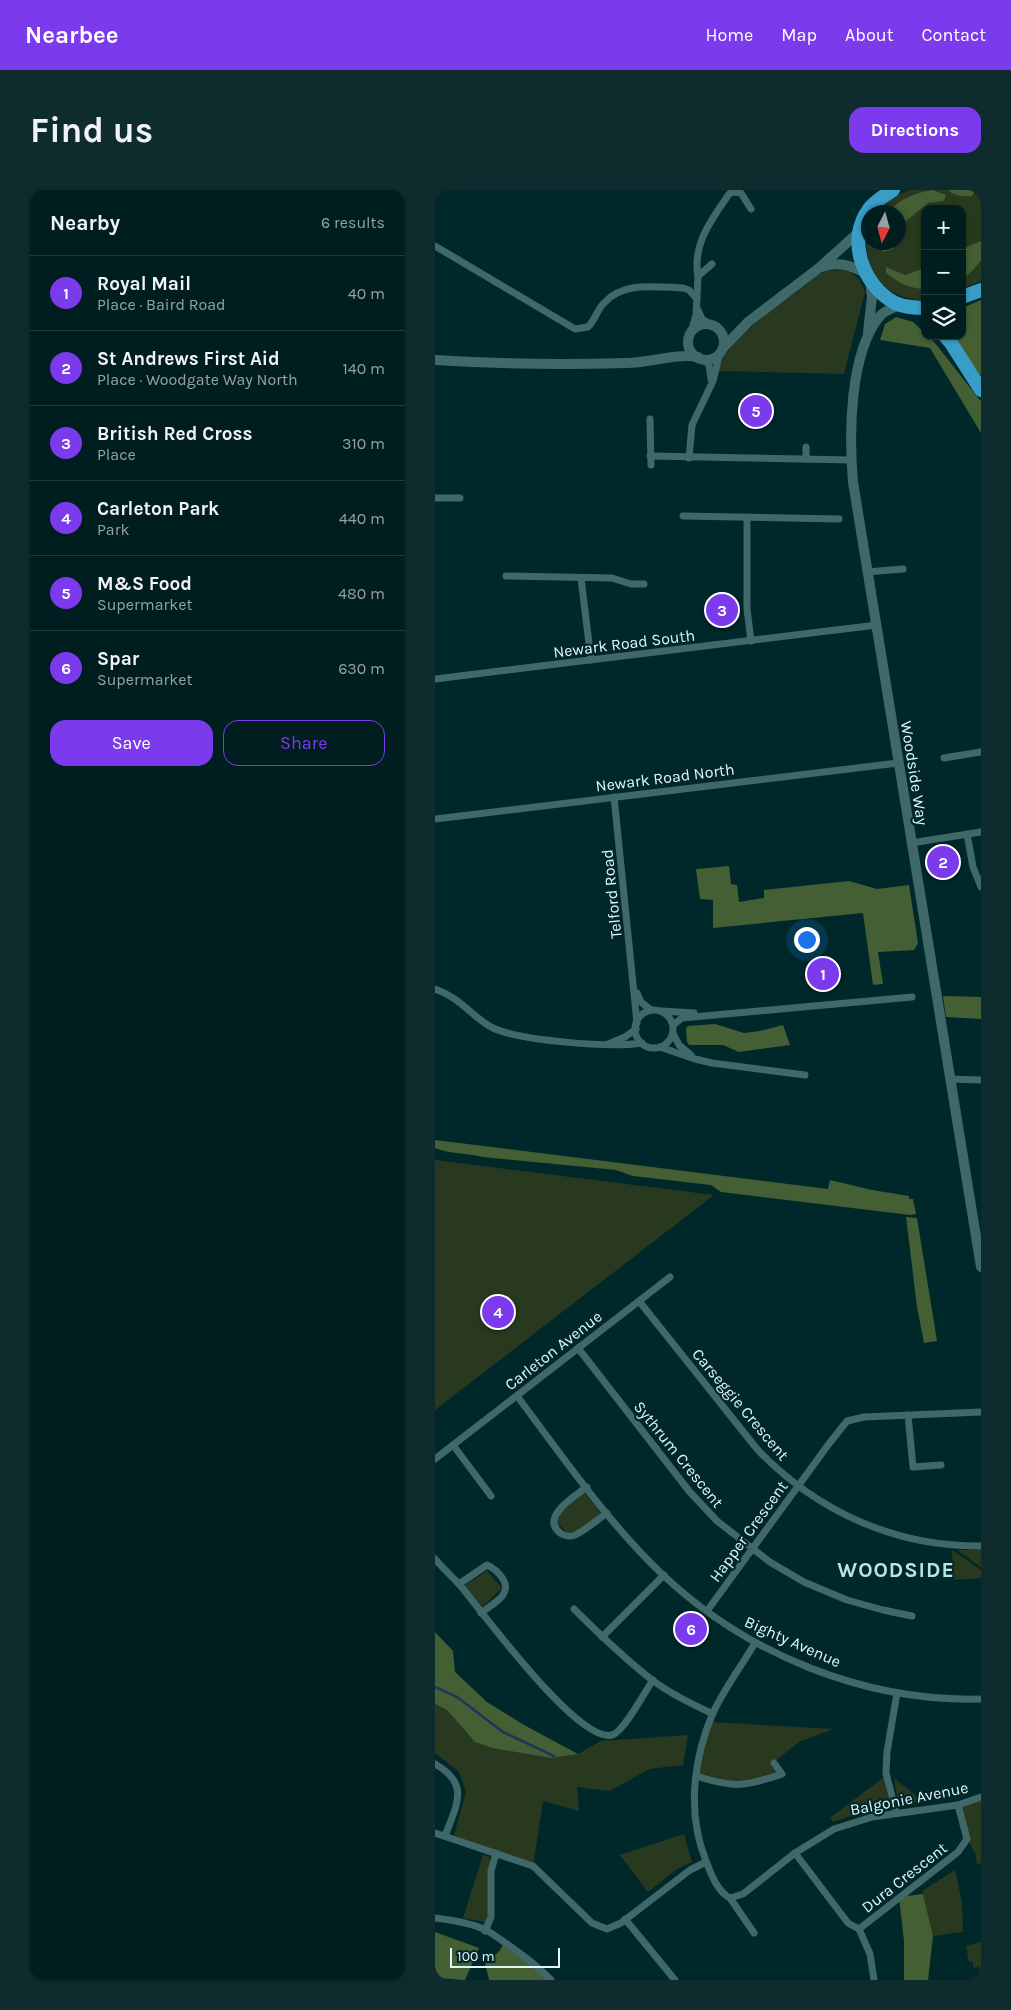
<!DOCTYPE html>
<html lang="en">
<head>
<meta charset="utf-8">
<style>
  body { margin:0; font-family:Karla,sans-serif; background:#0e2b2d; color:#f1f3f6 }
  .controls { position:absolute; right:15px; top:15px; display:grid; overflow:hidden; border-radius:10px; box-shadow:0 1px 4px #0004 }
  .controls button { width:45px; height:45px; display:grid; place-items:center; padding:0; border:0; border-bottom:1px solid #223c3e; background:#001e20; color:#f1f3f6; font:25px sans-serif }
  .compass { position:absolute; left:426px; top:15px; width:45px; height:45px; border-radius:50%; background:#001e20; box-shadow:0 1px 4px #0004; rotate:186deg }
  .scale { position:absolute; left:15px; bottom:12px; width:110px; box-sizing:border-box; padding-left:5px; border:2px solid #e1f6f6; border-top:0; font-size:14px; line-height:18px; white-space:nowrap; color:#e1f6f6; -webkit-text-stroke:4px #00282a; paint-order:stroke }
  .you { position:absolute; left:371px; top:749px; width:18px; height:18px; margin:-12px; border:4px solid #fff; border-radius:50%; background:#1a73e8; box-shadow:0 0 0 8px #1a73e833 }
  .badge { display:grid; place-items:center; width:32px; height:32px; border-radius:50%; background:#7c3aed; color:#fff; font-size:16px; font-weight:700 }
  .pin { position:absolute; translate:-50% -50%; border:2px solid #fff; box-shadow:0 1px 5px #0006 }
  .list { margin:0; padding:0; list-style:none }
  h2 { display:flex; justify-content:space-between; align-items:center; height:65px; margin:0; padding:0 20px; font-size:21px }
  h2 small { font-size:16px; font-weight:400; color:#95a2a5 }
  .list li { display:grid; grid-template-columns:32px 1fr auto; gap:15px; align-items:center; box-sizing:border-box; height:75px; padding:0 20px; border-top:1px solid #223c3e }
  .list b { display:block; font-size:19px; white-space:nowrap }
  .list p { margin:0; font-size:16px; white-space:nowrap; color:#95a2a5 }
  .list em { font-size:16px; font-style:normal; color:#95a2a5 }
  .actions { display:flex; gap:10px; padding:15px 20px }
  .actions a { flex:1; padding:11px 0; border:1px solid #7c3aed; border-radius:15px; text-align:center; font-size:18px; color:#7c3aed }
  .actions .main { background:#7c3aed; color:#fff }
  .icon { flex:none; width:28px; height:28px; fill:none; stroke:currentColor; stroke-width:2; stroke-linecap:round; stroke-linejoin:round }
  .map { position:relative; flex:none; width:546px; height:1790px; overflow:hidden; border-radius:15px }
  header { display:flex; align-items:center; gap:30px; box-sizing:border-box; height:70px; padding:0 25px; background:#7c3aed; color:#fff }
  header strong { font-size:24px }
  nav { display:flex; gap:28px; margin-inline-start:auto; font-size:18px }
  .intro { display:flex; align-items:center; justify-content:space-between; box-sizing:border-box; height:120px; padding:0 30px }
  h1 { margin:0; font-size:35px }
  .button { padding:12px 22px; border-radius:15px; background:#7c3aed; color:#fff; font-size:18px; font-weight:700 }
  main { display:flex; gap:30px; padding:0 30px }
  aside { flex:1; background:#001e20; border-radius:15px; box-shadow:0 1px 4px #0004 }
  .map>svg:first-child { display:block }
  .green { fill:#29391f }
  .forest { fill:#435f33 }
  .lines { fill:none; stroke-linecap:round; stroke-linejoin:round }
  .stream { stroke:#1f355c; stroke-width:2.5 }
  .street { stroke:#406869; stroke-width:7 }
  .secondary { stroke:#406869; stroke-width:10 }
  .highway { stroke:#389dc7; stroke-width:14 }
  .labels { text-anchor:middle; stroke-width:4.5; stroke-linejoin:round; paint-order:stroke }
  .street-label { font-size:16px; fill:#e1f6f6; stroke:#00282a }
  .district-label { font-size:21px; font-weight:bold; letter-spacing:1px; fill:#bae5e6; stroke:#00282a }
</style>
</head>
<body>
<header>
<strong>Nearbee</strong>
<nav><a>Home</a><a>Map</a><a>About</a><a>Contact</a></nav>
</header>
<div class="intro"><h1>Find us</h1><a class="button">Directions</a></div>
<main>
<aside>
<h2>Nearby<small>6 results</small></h2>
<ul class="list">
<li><span class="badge">1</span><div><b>Royal Mail</b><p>Place · Baird Road</p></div><em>40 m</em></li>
<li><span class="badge">2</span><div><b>St Andrews First Aid</b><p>Place · Woodgate Way North</p></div><em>140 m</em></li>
<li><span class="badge">3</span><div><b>British Red Cross</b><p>Place</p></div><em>310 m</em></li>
<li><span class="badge">4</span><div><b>Carleton Park</b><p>Park</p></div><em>440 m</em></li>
<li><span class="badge">5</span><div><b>M&amp;S Food</b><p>Supermarket</p></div><em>480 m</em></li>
<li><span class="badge">6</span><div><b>Spar</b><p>Supermarket</p></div><em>630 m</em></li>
</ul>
<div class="actions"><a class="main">Save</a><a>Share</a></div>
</aside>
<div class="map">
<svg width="546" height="1790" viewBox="0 0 546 1790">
  <rect width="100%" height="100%" fill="#00282a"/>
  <g class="green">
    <path d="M475,0H546V91L527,99V19H490V110C451,111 425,79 433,42V52H463V22H441L458,7Z"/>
    <path d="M408,80C421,83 426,90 430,102L409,184L283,181C296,141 352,113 383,85L391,81Z"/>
    <polygon points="0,970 279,1005 0,1220"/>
    <path d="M149,1302L166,1324C156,1331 143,1344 131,1342L123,1334L124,1323Z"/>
    <polygon points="517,1360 546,1380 546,1388 518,1390"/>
    <polygon points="522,1360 546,1360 546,1377"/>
    <polygon points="52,1381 67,1398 46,1418 29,1396"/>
    <polygon points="0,1514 12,1520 40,1552 57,1558 116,1568 143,1564 166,1551 253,1545 248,1575 214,1579 175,1601 142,1597 144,1621 108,1611 98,1676 49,1659 19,1645 31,1602 24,1582 0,1563"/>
    <polygon points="275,1532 399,1539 364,1552 339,1572 347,1584 307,1595 261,1586"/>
    <polygon points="449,1587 453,1607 450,1614 398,1632 395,1628"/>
    <polygon points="459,1588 489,1612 470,1614 463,1612"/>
    <polygon points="546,1607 546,1673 542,1674 540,1663 532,1649 523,1615"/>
    <polygon points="249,1644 257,1672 242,1679 213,1702 185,1665"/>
    <path d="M48,1665L54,1667C56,1673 53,1677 53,1683C52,1700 58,1716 50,1732L28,1728Z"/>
    <polygon points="520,1680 527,1712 528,1742 498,1746 487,1701"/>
    <polygon points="546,1752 546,1787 544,1777 539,1778 537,1771 534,1772 531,1756"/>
  </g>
  <g class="forest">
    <path d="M498,0L511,5L509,11L493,13L466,35L464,41L463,22H454C464,9 482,2 498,0Z"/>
    <path d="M513,0H546H541L537,6C529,7 519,6 513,0Z"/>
    <polygon points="546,51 546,71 534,84 527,88 527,59"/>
    <polygon points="445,53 445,52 461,53 458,59 448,62"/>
    <path d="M451,77L470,85L490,78V99C472,98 465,93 451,83Z"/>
    <polygon points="546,110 546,186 515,146 527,146 527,118"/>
    <polygon points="461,127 478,132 490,143 490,146 493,146 500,153 544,209 546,211 546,243 495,158 445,150 450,134"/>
    <polygon points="294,676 296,694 302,695 304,712 329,708 329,700 414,691 442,699 474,695 483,753 479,760 443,762 448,794 438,795 428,723 278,738 278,710 265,709 261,679"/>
    <polygon points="508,806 546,807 546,829 511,827"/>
    <polygon points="280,834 309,843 325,841 348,835 355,855 304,862 288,855 254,855 252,852 251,838 253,836"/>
    <path d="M0,950L393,999L395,990L437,1000L474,1006V1009H478L481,1024L475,1025L286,1002L276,995L198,986L181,980L48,967C32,963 15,964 0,958Z"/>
    <polygon points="471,1027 482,1028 502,1151 489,1153 482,1117"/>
    <polygon points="0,1442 18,1461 20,1482 52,1512 89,1535 143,1564 116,1568 57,1558 40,1552 12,1520 0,1514"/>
    <polygon points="488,1704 498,1746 493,1790 469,1790 469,1751 464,1707"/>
    <polygon points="0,1742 44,1758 30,1790 0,1788"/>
    <path d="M69,1753L116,1790H54L49,1769C60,1767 64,1763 69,1753Z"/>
  </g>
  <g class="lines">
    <polyline class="stream" points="0,1497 22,1507 68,1542 119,1566"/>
    <g class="street">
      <path d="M0,56L140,139L153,137C160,130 162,120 169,113C189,91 221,97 248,98L254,100L262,109"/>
      <path d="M277,74L263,86C257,54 277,29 294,4L298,2L306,3L316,19"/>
      <polyline points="262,118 267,129 276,135"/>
      <polyline points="256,142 261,125 263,86"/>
      <polyline points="268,169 274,175 276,189"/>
      <polyline points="215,229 216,275"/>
      <polyline points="371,257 371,269"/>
      <polyline points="215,266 416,270"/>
      <polyline points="254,268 257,235 278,191 285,163"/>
      <polyline points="0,308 25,308"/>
      <polyline points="248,326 404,329"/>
      <polyline points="312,328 312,419 316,451"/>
      <polyline points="432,382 468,379"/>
      <polyline points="71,386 177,388 196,394 209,394"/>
      <polyline points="146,388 156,470"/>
      <polyline points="0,489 442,435"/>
      <polyline points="509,568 546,562"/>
      <polyline points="179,607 202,833"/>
      <polyline points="0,629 463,573"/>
      <polyline points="532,644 538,677 546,697"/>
      <polyline points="476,653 546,642"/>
      <path d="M0,799C26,808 35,825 56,837C84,851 176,858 207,853"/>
      <polyline points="202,803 206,812 216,820"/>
      <circle cx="219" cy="839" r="19"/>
      <polyline points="227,821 259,823"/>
      <polyline points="238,835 247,828 477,807"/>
      <polyline points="238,843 244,855 256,865"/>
      <polyline points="173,854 190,847 201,839"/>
      <polyline points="225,857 260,869 277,873 370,885"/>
      <polyline points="515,889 546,890"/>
      <path d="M204,1111L322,1259C381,1321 460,1357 546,1356"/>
      <polyline points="143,1158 254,1301 282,1331 335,1372 369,1392 412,1410 448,1420 477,1426"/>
      <path d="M82,1206C128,1267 173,1333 228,1385C313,1465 430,1512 546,1509"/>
      <polyline points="473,1225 478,1277 506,1275"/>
      <polyline points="18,1255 56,1306"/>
      <polyline points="0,1269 235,1087"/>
      <path d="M152,1297C140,1306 105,1327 125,1343C129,1346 135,1347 140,1345C151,1340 162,1330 172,1323"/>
      <path d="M0,1369C8,1378 16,1386 24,1394C46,1420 143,1554 177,1545C189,1542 210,1501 218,1490"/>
      <path d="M24,1394L52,1375C59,1378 64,1383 68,1389C78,1405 57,1414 46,1423"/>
      <path d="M139,1419C164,1444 189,1468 217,1490C236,1504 257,1514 278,1524"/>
      <polyline points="272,1421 393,1255 412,1231 429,1227 546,1222"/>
      <polyline points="167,1447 229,1385"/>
      <path d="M320,1453C307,1475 287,1502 277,1525C258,1571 252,1624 271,1671C276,1684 282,1701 295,1708L308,1704L360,1663L399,1639L437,1627L523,1615L546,1607"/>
      <path d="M0,1574C36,1594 21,1616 10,1646"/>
      <path d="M261,1586C299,1598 309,1597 347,1584L339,1573"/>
      <polyline points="461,1622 451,1583 452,1562 462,1503"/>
      <polyline points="0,1643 98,1676 157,1733 172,1739 186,1733 255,1680 271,1672"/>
      <polyline points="360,1663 413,1733 424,1739 523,1662 532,1649 523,1615"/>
      <polyline points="295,1708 319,1743"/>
      <path d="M0,1728C17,1730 45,1734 59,1745C79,1759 99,1772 116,1790"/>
      <polyline points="190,1729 240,1790"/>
      <polyline points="424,1739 435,1764 439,1790"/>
      <polyline points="50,1741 56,1727 56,1681 61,1663"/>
    </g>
    <g class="secondary">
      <path d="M386,77C403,71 415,75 430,83"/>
      <path d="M465,115C458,118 450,120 445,126C414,163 414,246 418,292L546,1077"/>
      <circle cx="271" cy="152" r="18"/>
      <polyline points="433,142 437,107 435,90"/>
      <polyline points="288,158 313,132 384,78 425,41"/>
      <path d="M0,170C63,174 128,175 191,173C215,173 240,163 263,167"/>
    </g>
    <g class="highway">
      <path d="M458,0C450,5 439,12 434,19C411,50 428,96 460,113C469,117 480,118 490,118"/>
      <polyline points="527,107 546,100"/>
      <polyline points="510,146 516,153 546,200"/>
    </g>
  </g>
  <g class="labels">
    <g class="street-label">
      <text transform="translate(189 453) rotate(-7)" y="6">Newark Road South</text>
      <text transform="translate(480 583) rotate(81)" y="6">Woodside Way</text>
      <text transform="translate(230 587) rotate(-7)" y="6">Newark Road North</text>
      <text transform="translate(176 704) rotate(-96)" y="6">Telford Road</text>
      <text transform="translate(118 1160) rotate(-38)" y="6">Carleton Avenue</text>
      <text transform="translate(306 1214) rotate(50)" y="6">Carseggie Crescent</text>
      <text transform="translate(244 1264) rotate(51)" y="6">Sythrum Crescent</text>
      <text transform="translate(313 1341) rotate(-54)" y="6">Happer Crescent</text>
      <text transform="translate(358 1451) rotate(24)" y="6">Bighty Avenue</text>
      <text transform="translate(474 1608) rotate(-11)" y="6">Balgonie Avenue</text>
      <text transform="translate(469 1687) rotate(-38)" y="6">Dura Crescent</text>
    </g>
    <g class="district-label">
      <text x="461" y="1387">WOODSIDE</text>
    </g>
  </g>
</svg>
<div class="controls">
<button>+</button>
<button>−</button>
<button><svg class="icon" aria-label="layers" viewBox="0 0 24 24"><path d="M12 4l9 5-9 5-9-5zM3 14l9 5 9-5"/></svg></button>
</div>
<svg class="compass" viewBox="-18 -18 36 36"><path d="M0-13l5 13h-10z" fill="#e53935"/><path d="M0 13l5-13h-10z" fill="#95a2a5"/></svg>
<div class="scale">100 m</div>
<div class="you"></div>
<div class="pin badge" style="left:388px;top:784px">1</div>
<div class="pin badge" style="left:508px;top:672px">2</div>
<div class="pin badge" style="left:287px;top:420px">3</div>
<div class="pin badge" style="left:63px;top:1122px">4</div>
<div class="pin badge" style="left:321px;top:221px">5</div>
<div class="pin badge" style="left:256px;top:1439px">6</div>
</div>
</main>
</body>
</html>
